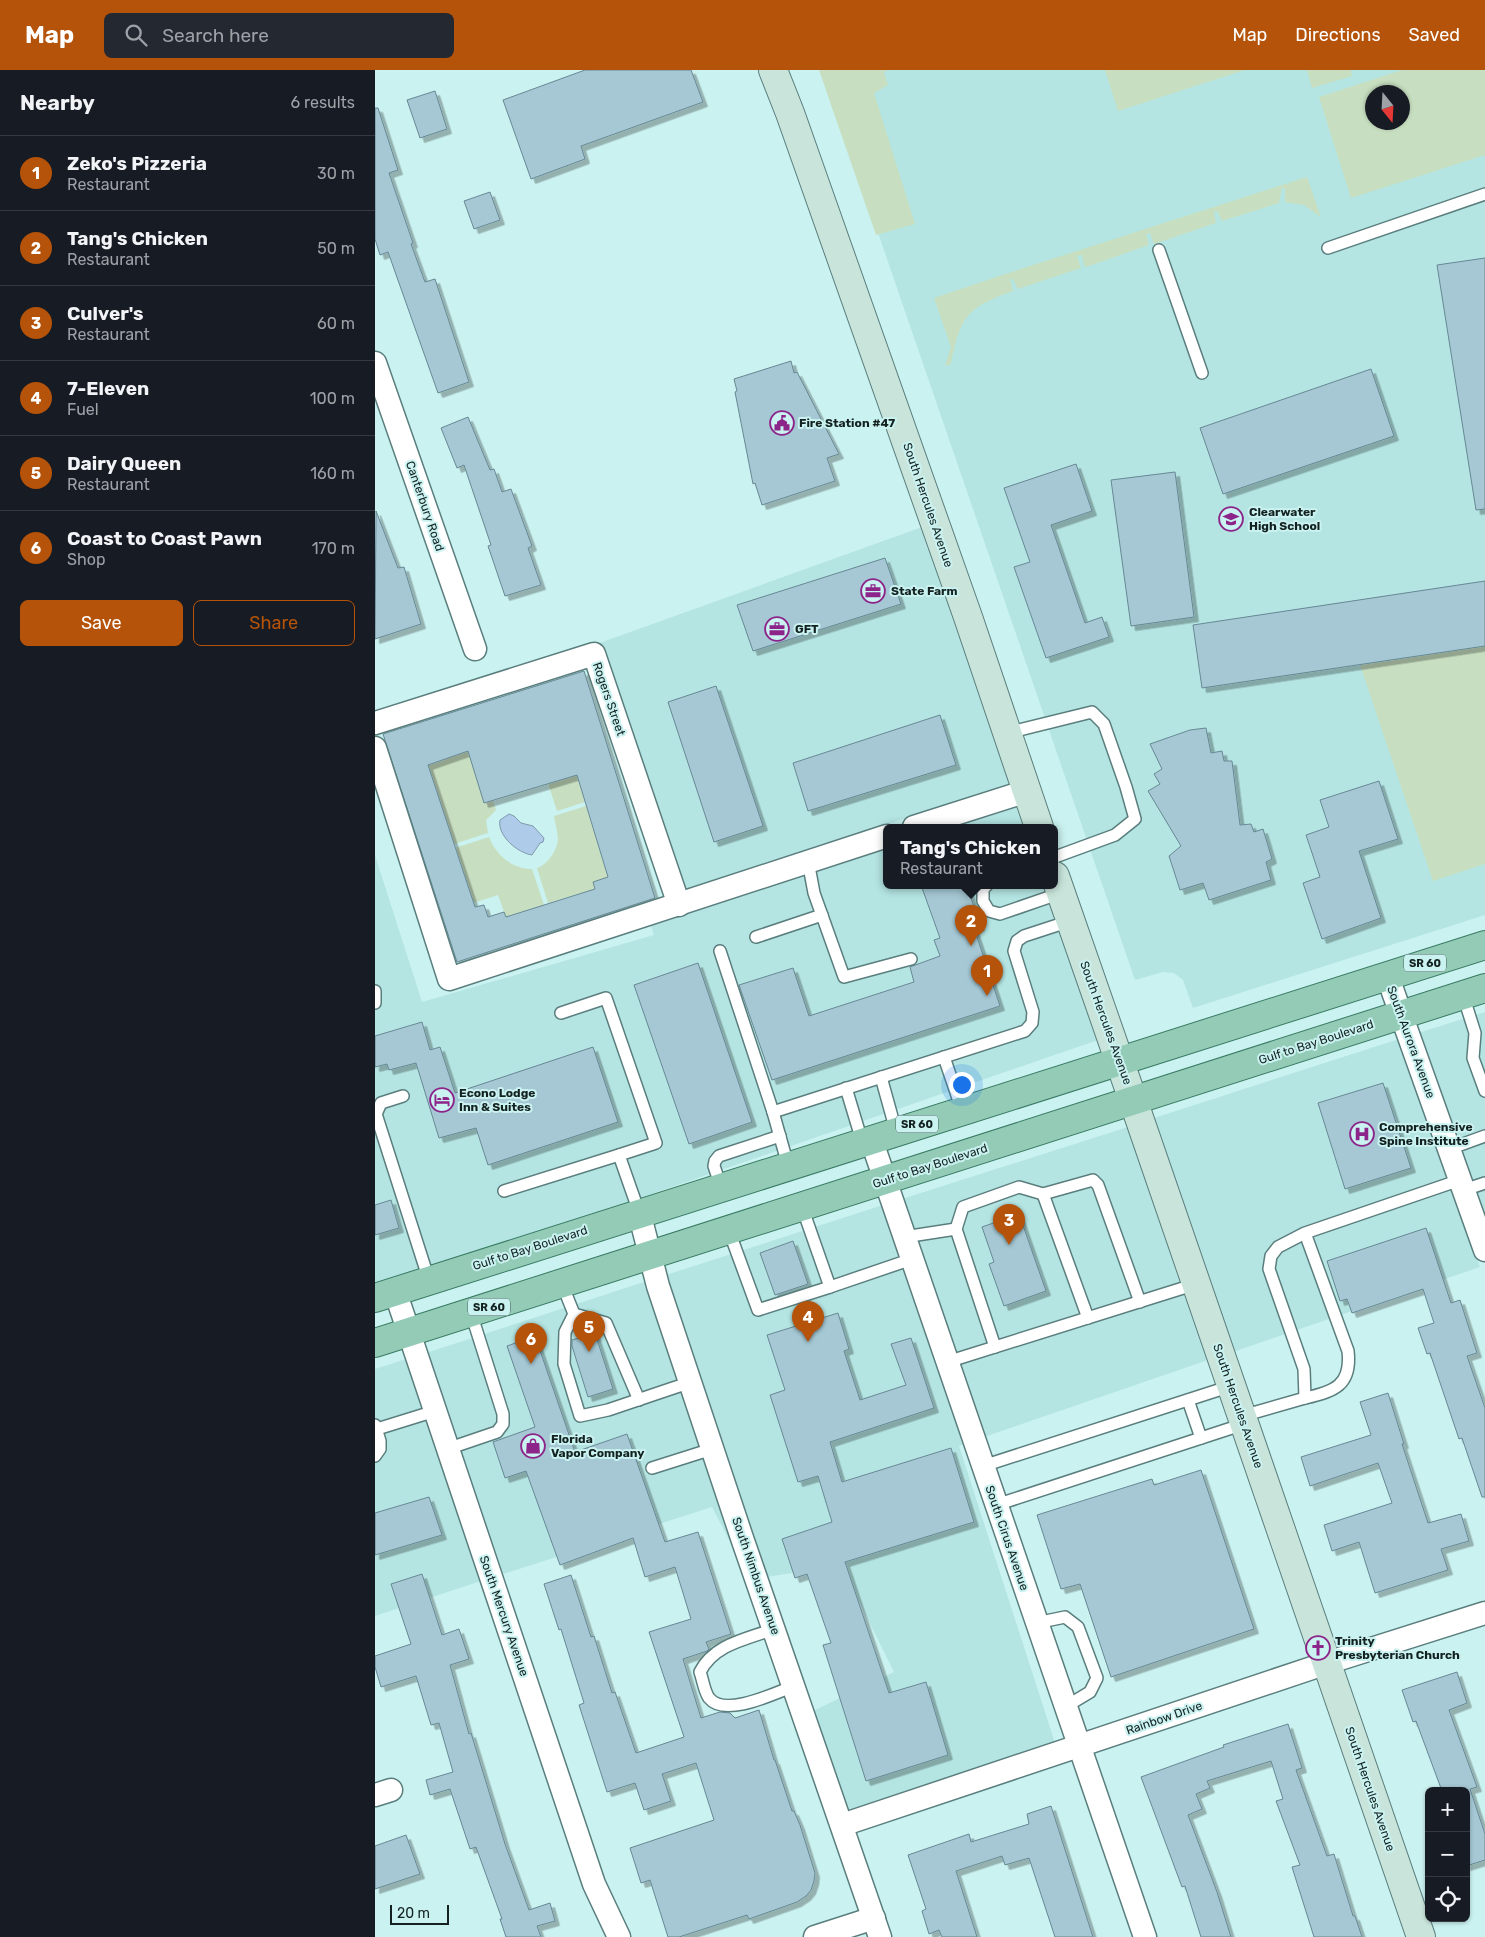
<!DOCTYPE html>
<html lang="en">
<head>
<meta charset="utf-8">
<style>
  body { margin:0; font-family:Rubik,sans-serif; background:#242831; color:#f1f3f6 }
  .controls { position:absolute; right:15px; bottom:15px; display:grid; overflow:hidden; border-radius:8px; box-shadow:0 1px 4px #0004 }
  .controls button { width:45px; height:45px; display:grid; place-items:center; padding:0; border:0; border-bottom:1px solid #363941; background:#171b24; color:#f1f3f6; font:25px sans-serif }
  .compass { position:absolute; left:990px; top:15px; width:45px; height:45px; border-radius:50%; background:#171b24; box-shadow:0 1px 4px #0004; rotate:162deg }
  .scale { position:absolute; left:15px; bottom:12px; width:59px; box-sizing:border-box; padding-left:5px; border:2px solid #132221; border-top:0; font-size:14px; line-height:18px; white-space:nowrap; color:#132221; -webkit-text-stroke:4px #caf2f0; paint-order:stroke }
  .you { position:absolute; left:586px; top:1014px; width:18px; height:18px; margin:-12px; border:4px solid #fff; border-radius:50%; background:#1a73e8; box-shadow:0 0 0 8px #1a73e833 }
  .badge { display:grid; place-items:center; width:32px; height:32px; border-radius:50%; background:#b45309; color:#fff; font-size:16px; font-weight:700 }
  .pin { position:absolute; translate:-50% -41px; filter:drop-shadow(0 1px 2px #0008) }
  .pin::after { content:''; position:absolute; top:26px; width:18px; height:15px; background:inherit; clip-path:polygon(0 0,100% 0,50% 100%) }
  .popup { position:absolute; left:508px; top:754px; width:175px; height:65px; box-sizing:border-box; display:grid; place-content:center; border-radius:8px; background:#171b24; filter:drop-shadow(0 1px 4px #0005); font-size:16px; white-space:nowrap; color:#9ea1a6 }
  .popup b { font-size:19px; color:#f1f3f6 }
  .popup::after { content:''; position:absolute; left:50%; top:100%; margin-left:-10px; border:10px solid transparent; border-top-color:#171b24 }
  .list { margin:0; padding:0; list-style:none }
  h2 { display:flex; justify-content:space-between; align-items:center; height:65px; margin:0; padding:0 20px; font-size:21px }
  h2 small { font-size:16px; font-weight:400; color:#9ea1a6 }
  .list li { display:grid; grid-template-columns:32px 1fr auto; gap:15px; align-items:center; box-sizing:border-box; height:75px; padding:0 20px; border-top:1px solid #363941 }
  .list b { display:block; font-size:19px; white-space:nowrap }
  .list p { margin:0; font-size:16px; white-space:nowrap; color:#9ea1a6 }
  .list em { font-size:16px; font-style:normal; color:#9ea1a6 }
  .actions { display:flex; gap:10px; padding:15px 20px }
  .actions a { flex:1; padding:11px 0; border:1px solid #b45309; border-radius:8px; text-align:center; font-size:18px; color:#b45309 }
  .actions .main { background:#b45309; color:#fff }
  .icon { flex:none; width:28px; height:28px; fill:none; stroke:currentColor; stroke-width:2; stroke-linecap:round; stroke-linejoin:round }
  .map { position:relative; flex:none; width:1110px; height:1867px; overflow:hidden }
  header { display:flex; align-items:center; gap:30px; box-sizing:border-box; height:70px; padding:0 25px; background:#b45309; color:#fff }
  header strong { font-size:24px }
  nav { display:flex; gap:28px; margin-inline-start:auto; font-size:18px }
  .search { width:350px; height:45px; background:#242831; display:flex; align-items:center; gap:12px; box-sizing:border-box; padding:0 18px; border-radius:8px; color:#9ea1a6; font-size:19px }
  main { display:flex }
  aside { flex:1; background:#171b24 }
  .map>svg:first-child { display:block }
  .built { fill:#b4e5e3; fill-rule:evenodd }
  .green { fill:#c7dfc0; fill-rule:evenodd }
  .water { fill:#aecce9; stroke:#8099ad }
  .building { fill:#a5c8d4; stroke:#678894; fill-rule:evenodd; filter:url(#shadow) }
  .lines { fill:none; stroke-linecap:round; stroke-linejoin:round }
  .lane-casing { stroke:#5a7e7d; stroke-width:14 }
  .street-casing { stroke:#5a7e7d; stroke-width:25 }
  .secondary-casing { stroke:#5a7e7d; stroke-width:30 }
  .primary-casing { stroke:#387a63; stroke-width:30 }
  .lane { stroke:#fff; stroke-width:11 }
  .street { stroke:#fff; stroke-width:22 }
  .secondary { stroke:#c9e5db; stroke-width:28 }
  .primary { stroke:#94cbb7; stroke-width:28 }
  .labels { text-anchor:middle; stroke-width:4; stroke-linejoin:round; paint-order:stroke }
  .shield { fill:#caf2f0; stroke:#4a605f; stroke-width:1 }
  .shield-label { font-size:11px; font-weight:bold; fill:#132221 }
  .poi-label { font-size:12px; font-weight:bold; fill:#132221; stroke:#caf2f0; text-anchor:start }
  .street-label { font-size:12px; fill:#132221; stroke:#caf2f0 }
</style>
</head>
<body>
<header>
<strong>Map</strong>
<div class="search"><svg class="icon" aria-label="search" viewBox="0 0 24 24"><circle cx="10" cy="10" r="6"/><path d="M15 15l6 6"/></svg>Search here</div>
<nav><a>Map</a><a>Directions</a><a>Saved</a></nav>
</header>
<main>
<aside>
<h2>Nearby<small>6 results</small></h2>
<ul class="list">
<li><span class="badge">1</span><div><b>Zeko's Pizzeria</b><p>Restaurant</p></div><em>30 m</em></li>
<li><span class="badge">2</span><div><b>Tang's Chicken</b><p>Restaurant</p></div><em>50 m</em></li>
<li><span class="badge">3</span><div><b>Culver's</b><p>Restaurant</p></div><em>60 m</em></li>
<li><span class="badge">4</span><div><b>7-Eleven</b><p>Fuel</p></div><em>100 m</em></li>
<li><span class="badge">5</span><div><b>Dairy Queen</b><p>Restaurant</p></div><em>160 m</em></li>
<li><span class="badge">6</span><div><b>Coast to Coast Pawn</b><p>Shop</p></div><em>170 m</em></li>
</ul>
<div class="actions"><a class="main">Save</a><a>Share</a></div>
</aside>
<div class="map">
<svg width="1110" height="1867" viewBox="0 0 1110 1867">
  <defs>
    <filter id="shadow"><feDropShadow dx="4.5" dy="4.5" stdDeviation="0" flood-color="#0004"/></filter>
  </defs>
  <rect width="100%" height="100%" fill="#caf2f0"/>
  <g class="built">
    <path d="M447,0H1110V845L818,938L808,910L799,903L788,902L760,910ZM998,22H1028V52H998Z"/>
    <polygon points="550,456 638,713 309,821 219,575"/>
    <polygon points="646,735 653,757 576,757"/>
    <polygon points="512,778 512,815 672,815 726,969 172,1160 0,1215 0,785 47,932 279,865 276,856"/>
    <polygon points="1110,942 1110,1150 1043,963"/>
    <polygon points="1024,969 1105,1197 855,1283 776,1049"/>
    <polygon points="756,1056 836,1289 609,1367 527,1129"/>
    <polygon points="508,1135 589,1374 584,1376 680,1673 473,1741 438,1641 519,1602 466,1495 392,1507 291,1205"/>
    <polygon points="272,1211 365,1491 337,1437 125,1505 51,1283"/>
    <polygon points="31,1289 106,1511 0,1546 0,1299"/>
  </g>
  <g class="green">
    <polygon points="444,0 513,0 509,2 513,15 499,23 540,154 501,165"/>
    <polygon points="730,0 870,0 743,41"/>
    <polygon points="932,0 976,0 977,6 937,18"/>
    <path d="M1027,0H1110V85L976,128L944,27ZM998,22H1028V52H998Z"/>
    <path d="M932,107L946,147L929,135L910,132V119L907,118L904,133L847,151L842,141L839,142L841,153L779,174L775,163L771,164L774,175L711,197L709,195L707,185L702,186L706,198L643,219L638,209H635L638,221C591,238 586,246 576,294L570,296L576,277L559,228L624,206Z"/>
    <polygon points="1110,576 1110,794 1058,811 985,595"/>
    <polygon points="186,653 210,732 182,741 173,713"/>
    <polygon points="92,675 109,733 118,731 121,740 111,750 113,763 79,774 53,695 69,690 68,683"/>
    <path d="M211,736L233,807L218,812L220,819L173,833L162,798C172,795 182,781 183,770C183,762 180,754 179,746Z"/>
    <path d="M114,767C121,785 137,799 157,799L169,835L131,847L123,825L98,833L80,778Z"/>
  </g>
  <path class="water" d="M134,744L139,746L146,753L158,756L169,768L168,772L165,773L157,785C143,783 122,766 125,750Z"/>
  <g class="building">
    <polygon points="210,0 316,0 328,32 206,76 210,89 156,109 128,30"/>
    <polygon points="60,21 72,59 45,68 32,30"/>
    <polygon points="0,38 3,38 23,100 14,103 38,173 36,174 50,212 60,209 94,312 63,323 13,182 5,185 0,169"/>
    <polygon points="115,122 125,150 99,159 89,131"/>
    <polygon points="1110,188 1110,439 1101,440 1062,195"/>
    <polygon points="416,291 419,303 422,302 464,384 452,388 460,411 387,435 380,413 378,414 360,322 362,321 359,309"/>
    <polygon points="996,299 1019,366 848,424 825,358"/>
    <polygon points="93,347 115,400 119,399 127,422 136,419 157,476 153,478 166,515 130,526 113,476 116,475 89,395 82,398 66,358"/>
    <polygon points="701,394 717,441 676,455 710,553 727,547 734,567 671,588 639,497 655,492 629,418"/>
    <polygon points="800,402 819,547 756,556 736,410"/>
    <polygon points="1,441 23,498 29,497 46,554 0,569"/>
    <polygon points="510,488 526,534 378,581 362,535"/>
    <polygon points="1110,511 1110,576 827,618 818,555"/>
    <path d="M209,601L280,828L82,892L8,664ZM93,681L109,733L202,705L233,807L218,812L220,819L131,847L129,842L113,847L109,835L100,837L53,695Z"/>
    <polygon points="341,616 388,756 339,772 293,632"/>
    <polygon points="565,645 581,695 433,741 418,693"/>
    <polygon points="831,658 836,683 847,681 849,691 857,691 865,755 876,754 879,762 888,759 897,789 891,792 896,810 834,830 828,813 805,820 794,786 806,776 773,721 785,714 779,704 787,699 775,674 815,660"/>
    <polygon points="1004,711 1023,769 984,781 1006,848 947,869 928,813 945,807 931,765 954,757 945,730"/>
    <polygon points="546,815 592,815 605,856 599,858 625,936 397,1010 364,915 418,898 434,946 539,912 535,897 565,886 559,870 565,868"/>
    <polygon points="323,893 377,1052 314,1074 259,915"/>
    <polygon points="47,952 55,980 65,977 80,1023 218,977 243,1052 113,1095 101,1058 64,1068 41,993 14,1000 12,994 0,997 0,966"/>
    <polygon points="1008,1013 1036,1098 970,1119 943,1033"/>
    <polygon points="16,1130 24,1158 0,1165 0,1135"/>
    <polygon points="644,1144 671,1221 629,1236 614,1194 619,1192 607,1157"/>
    <polygon points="1051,1158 1076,1233 1085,1230 1102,1283 1092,1286 1110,1338 1110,1427 1107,1427 1087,1368 1084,1369 1055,1283 1052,1284 1043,1258 1059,1253 1048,1219 977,1243 972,1229 965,1231 952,1191"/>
    <polygon points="418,1171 433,1214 400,1225 385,1183"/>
    <polygon points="463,1243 474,1279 469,1281 485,1330 531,1315 516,1274 536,1268 559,1338 455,1372 467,1412 576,1378 599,1452 470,1492 514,1623 551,1612 573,1685 491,1711 448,1575 456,1573 432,1504 420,1508 407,1469 457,1452 443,1406 423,1412 395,1325 410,1320 392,1265"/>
    <polygon points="220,1263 238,1319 213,1327 197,1276 197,1270"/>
    <polygon points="160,1266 200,1382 252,1364 290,1472 323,1462 356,1564 331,1572 334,1579 332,1581 308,1589 326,1648 345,1642 355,1643 360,1648 384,1640 399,1690 400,1690 417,1741 419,1741 425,1755 440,1803 439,1811 436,1820 431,1826 422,1832 374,1849 372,1845 304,1867 293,1867 275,1810 266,1813 255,1778 339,1750 321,1693 287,1704 296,1731 269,1740 260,1713 232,1722 204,1635 209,1633 186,1559 184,1560 169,1514 196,1505 216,1567 219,1566 237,1623 240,1622 261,1683 309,1667 274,1562 316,1549 300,1497 270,1507 258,1468 185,1495 151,1401 130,1408 118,1372 160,1357 132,1276"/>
    <polygon points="1013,1323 1029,1374 1027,1374 1053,1453 1086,1444 1094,1471 1066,1479 1073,1500 1000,1523 984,1472 957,1481 949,1455 1017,1433 1003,1393 935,1416 926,1387 996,1365 985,1332"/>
    <polygon points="826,1400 879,1559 736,1607 705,1514 686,1519 662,1445 777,1409 779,1415"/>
    <polygon points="54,1427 67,1465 0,1485 0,1443"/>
    <polygon points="47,1504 67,1565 84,1559 94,1589 75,1595 94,1664 96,1663 130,1774 154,1840 175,1833 180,1851 162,1856 166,1867 131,1867 125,1849 127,1849 101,1777 95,1779 75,1719 55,1725 51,1710 78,1702 64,1653 56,1655 41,1606 6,1617 0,1597 0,1586 36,1574 16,1514"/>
    <polygon points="1082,1602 1092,1633 1074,1640 1102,1717 1095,1719 1110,1764 1110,1790 1091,1796 1091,1720 1067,1721 1041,1651 1038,1652 1027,1620"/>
    <polygon points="913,1654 927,1698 921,1700 952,1786 959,1784 978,1846 980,1846 987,1867 939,1867 917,1797 925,1795 901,1731 908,1729 896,1691 832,1711 835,1718 821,1724 827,1739 813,1745 842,1822 856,1867 826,1867 810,1816 807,1817 766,1707 849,1677 848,1675"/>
    <polygon points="676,1736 718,1867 680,1867 654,1788 630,1795 627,1786 581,1801 602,1867 567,1867 564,1860 554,1864 547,1841 551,1839 533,1785 594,1764 596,1772 654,1754 652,1744"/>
    <polygon points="31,1765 45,1804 0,1819 0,1776"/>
  </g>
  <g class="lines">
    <g class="lane-casing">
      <g id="lane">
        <polyline points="953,178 1110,124"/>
        <polyline points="784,180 827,303"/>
        <polyline points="632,663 717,642 729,654 751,717 760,749 740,765 680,787"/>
        <polyline points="433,791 439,823 469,907 536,889"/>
        <polyline points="612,815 608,819 608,831 614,841 625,844 686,823"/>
        <polyline points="381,867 447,845"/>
        <polyline points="345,881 398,1042"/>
        <polyline points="0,921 0,933"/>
        <polyline points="1088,925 1100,963 1098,988 1110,1021"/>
        <polyline points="186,943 231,928 281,1073 244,1085 264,1142"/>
        <polyline points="569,987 587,1040"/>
        <polyline points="506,1007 521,1061"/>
        <polyline points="471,1018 487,1071"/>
        <polyline points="28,1026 6,1033 1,1044 54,1210"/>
        <polyline points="1074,1079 1110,1066"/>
        <polyline points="413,1095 398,1042 650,961 657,953 658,942 639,881 642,871 649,866 695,851"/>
        <polyline points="346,1117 339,1096 340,1091 344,1086 405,1066"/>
        <polyline points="1089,1120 1110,1113"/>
        <polyline points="129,1121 244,1085"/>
        <polyline points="668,1124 713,1248"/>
        <polyline points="427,1137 455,1217 537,1189"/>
        <polyline points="354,1161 383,1240 455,1217"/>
        <path d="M930,1163L973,1281C977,1315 959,1322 930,1328L929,1299L894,1199L896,1186L903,1177L930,1163L1085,1110"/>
        <polyline points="529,1167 581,1159"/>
        <polyline points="187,1214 199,1244 190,1262 189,1294 205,1346 233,1340 316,1312"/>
        <polyline points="199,1244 231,1253 264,1330"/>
        <polyline points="620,1277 581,1159 588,1137 644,1117 668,1124 718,1110 723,1115 765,1232"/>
        <polyline points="572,1292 821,1214"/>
        <polyline points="813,1330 826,1368"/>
        <polyline points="867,1346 930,1328"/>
        <polyline points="0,1355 5,1371 5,1379 0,1386"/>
        <polyline points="2,1359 60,1341"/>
        <polyline points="72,1379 122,1362 128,1354 128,1344 96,1243"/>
        <polyline points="608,1396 856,1316"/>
        <polyline points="277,1398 337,1379"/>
        <polyline points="621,1435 869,1354"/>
        <polyline points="661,1553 690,1547 703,1557 722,1608 715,1622 690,1637"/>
        <path d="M399,1559C372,1569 339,1574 325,1602C328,1610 329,1621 334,1628C350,1648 400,1623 419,1616"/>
      </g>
    </g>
    <g class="street-casing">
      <g id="street">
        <polyline points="0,293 100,579"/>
        <polyline points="0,653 219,584 304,835"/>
        <polyline points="0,678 74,909 512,766"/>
        <polyline points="539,757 652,721"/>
        <polyline points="1012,905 1110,1180"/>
        <polyline points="496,1069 770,1867"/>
        <polyline points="264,1142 283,1216 367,1468 505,1867"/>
        <polyline points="20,1221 219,1814 244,1867"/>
        <polyline points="0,1725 16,1720"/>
        <polyline points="467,1755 952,1593 1110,1543"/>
        <polyline points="440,1867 499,1848"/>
      </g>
    </g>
    <g class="secondary-casing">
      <g id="secondary">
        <polyline points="398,0 415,43 593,547 664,757"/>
        <polyline points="680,806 758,1030 1046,1867"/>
      </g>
    </g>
    <g class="primary-casing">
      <g id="primary">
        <polyline points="0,1228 1110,875"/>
        <polyline points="0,1273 1110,918"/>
      </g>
    </g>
    <use href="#lane" class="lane"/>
    <use href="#street" class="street"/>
    <use href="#secondary" class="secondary"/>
    <use href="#primary" class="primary"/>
  </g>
  <defs>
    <g id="civic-ring" transform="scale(1.25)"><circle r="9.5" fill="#caf2f0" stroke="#8d2489" stroke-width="1.5"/><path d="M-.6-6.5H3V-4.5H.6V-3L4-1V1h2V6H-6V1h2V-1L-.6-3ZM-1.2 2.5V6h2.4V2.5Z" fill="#8d2489"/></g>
    <g id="school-ring" transform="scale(1.25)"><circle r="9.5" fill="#caf2f0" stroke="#8d2489" stroke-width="1.5"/><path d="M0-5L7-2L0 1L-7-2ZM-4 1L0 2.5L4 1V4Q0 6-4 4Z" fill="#8d2489"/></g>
    <g id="office-ring" transform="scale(1.25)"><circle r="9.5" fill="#caf2f0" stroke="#8d2489" stroke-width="1.5"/><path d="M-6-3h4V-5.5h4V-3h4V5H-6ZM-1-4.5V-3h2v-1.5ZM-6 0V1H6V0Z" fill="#8d2489"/></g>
    <g id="hotel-ring" transform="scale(1.25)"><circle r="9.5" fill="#caf2f0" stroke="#8d2489" stroke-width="1.5"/><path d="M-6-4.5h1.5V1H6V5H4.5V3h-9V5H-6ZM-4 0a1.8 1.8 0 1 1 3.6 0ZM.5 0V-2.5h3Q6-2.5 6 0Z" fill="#8d2489"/></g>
    <g id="hospital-ring" transform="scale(1.25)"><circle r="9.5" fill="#caf2f0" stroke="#8d2489" stroke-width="1.5"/><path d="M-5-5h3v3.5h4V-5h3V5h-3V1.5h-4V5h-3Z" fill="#8d2489"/></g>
    <g id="shop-ring" transform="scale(1.25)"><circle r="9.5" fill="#caf2f0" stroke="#8d2489" stroke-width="1.5"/><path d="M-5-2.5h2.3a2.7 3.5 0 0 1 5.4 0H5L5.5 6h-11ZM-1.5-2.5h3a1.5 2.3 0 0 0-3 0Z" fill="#8d2489"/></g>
    <g id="church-ring" transform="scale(1.25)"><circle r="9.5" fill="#caf2f0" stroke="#8d2489" stroke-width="1.5"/><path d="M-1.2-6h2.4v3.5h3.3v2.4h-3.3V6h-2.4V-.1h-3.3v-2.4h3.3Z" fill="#8d2489"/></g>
  </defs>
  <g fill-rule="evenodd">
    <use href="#civic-ring" x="407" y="353"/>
    <use href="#school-ring" x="856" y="449"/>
    <use href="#office-ring" x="498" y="521"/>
    <use href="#office-ring" x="402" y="559"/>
    <use href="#hotel-ring" x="67" y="1030"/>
    <use href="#hospital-ring" x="987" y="1064"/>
    <use href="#shop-ring" x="158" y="1376"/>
    <use href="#church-ring" x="943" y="1578"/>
  </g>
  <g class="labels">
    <g class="shield">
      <rect x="1029" y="884.5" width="42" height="17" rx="4"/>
      <rect x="521" y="1045.5" width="42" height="17" rx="4"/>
      <rect x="93" y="1228.5" width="42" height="17" rx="4"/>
    </g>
    <g class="shield-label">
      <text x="1050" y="897">SR 60</text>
      <text x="542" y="1058">SR 60</text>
      <text x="114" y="1241">SR 60</text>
    </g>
    <g class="poi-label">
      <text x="424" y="357">Fire Station #47</text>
      <text x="874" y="446">Clearwater<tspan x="874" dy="14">High School</tspan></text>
      <text x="516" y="525">State Farm</text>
      <text x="420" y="563">GFT</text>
      <text x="84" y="1027">Econo Lodge<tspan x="84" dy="14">Inn &amp; Suites</tspan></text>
      <text x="1004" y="1061">Comprehensive<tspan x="1004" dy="14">Spine Institute</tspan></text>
      <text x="176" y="1373">Florida<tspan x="176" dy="14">Vapor Company</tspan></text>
      <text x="960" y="1575">Trinity<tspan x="960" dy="14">Presbyterian Church</tspan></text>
    </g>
    <g class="street-label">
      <text transform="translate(553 435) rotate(71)" y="4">South Hercules Avenue</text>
      <text transform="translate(50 436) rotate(71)" y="4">Canterbury Road</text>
      <text transform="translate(234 629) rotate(71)" y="4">Rogers Street</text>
      <text transform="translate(731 953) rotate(70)" y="4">South Hercules Avenue</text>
      <text transform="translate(941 972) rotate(-18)" y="4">Gulf to Bay Boulevard</text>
      <text transform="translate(1036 972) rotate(70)" y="4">South Aurora Avenue</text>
      <text transform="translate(555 1096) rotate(-18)" y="4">Gulf to Bay Boulevard</text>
      <text transform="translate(155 1178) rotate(-18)" y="4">Gulf to Bay Boulevard</text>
      <text transform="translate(863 1336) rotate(71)" y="4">South Hercules Avenue</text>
      <text transform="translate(632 1468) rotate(71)" y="4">South Cirus Avenue</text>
      <text transform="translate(381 1506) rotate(71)" y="4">South Nimbus Avenue</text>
      <text transform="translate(129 1546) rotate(71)" y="4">South Mercury Avenue</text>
      <text transform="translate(789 1648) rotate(-19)" y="4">Rainbow Drive</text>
      <text transform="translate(995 1719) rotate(71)" y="4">South Hercules Avenue</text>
    </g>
  </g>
</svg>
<div class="controls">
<button>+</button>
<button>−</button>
<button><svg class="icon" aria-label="locate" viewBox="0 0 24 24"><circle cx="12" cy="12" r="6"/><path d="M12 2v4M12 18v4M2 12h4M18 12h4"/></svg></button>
</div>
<svg class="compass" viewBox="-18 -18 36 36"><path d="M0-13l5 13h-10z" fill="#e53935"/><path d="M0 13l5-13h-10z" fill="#9ea1a6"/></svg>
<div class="scale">20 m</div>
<div class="you"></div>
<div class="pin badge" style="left:612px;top:926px">1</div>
<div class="pin badge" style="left:596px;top:876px">2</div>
<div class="popup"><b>Tang's Chicken</b>Restaurant</div>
<div class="pin badge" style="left:634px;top:1175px">3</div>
<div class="pin badge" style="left:433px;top:1272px">4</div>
<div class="pin badge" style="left:214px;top:1282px">5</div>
<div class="pin badge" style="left:156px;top:1294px">6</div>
</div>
</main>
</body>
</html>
